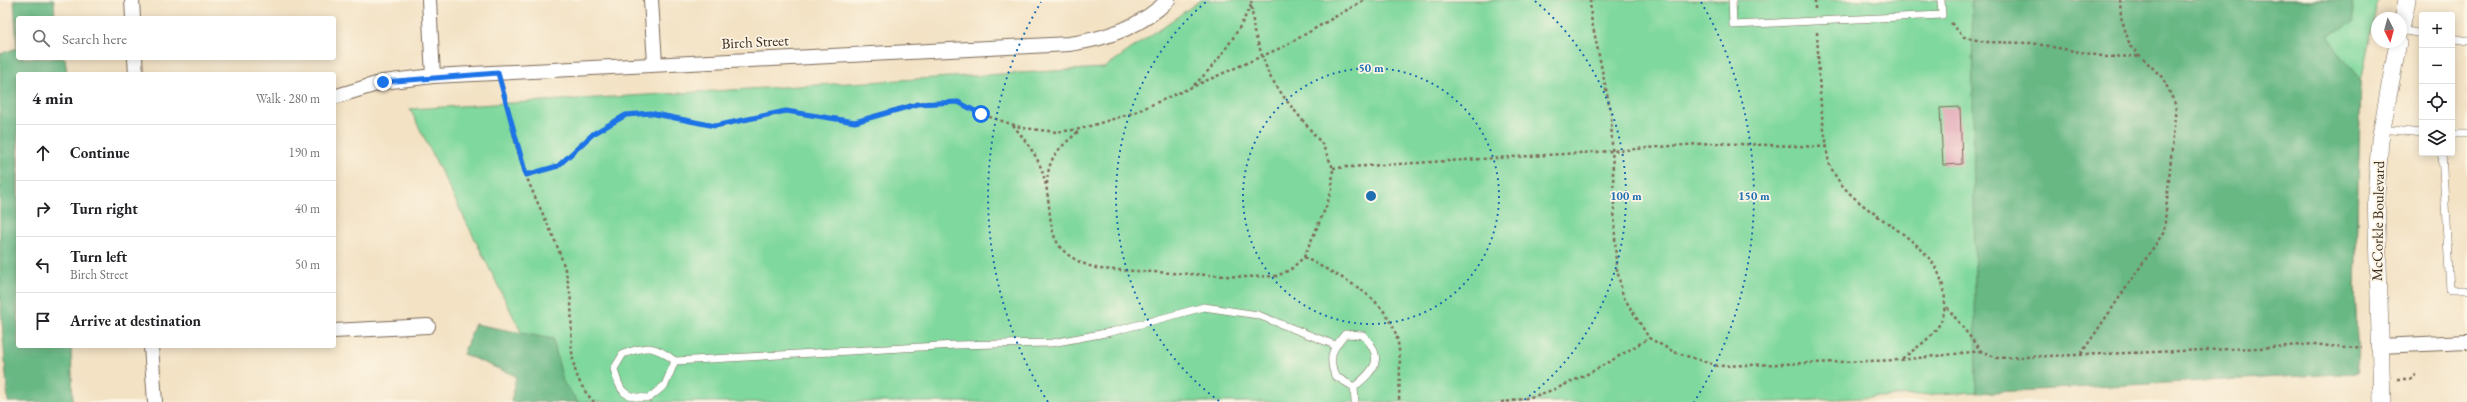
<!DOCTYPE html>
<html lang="en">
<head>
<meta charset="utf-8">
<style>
  body { margin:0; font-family:"EB Garamond",serif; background:#f6f6f6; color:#202124 }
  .controls { position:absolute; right:12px; top:12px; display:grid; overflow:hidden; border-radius:4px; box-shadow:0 2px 10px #0003 }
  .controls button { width:36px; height:36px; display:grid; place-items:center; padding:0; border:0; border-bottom:1px solid #e0e0e0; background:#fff; color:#202124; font:20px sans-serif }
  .compass { position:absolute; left:2371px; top:12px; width:36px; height:36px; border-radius:50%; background:#fff; box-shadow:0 2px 10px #0003; rotate:174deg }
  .stop { position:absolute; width:12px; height:12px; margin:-9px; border:3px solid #1a73e8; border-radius:50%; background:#fff }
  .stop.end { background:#1a73e8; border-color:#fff; box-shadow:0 1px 4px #0008 }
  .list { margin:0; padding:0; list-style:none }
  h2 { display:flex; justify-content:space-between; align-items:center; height:52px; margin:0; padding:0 16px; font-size:17px }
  h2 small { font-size:13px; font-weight:400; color:#757577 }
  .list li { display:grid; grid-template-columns:26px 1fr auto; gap:12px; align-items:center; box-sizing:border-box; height:56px; padding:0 16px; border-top:1px solid #e0e0e0 }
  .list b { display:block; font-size:15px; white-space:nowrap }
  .list p { margin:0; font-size:13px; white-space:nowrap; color:#757577 }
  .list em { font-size:13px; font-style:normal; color:#757577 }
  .icon { flex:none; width:22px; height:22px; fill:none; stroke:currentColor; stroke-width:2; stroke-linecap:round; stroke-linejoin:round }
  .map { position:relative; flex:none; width:2467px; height:402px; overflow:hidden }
  .search { position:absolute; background:#fff; box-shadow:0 2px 10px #0003; left:16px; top:16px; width:320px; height:44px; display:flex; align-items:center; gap:10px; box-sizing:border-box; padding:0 14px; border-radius:4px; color:#757577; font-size:15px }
  .panel { position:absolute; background:#fff; box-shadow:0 2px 10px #0003; left:16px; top:72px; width:320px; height:276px; border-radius:4px }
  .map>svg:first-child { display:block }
  .green { fill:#7fd89d; stroke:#5d815e }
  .forest { fill:#67b884; stroke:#517151 }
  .building { fill:#de9cb1 }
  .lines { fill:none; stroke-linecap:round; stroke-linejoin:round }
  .service-casing { stroke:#7b6a58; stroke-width:8 }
  .minor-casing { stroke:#7b6a58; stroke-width:16 }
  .tertiary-casing { stroke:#7b6a58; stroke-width:18 }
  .path { stroke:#7b6a58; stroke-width:2.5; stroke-dasharray:3 3; stroke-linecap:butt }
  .service { stroke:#fff; stroke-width:7 }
  .minor { stroke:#fff; stroke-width:14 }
  .tertiary { stroke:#fff; stroke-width:17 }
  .route { stroke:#1a73e8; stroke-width:5 }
  .ring { fill:none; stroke:#1f6fb2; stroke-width:2; stroke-dasharray:2 4 }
  .labels { text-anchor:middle; stroke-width:3.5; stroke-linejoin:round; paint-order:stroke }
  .street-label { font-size:15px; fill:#3b2a1e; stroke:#fcf5e5 }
  .centre { fill:#1f6fb2; stroke:#fcf5e5; stroke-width:2 }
  .ring-label { font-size:12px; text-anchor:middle; font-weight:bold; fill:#1f6fb2; stroke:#fcf5e5; stroke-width:3.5; stroke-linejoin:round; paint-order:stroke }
</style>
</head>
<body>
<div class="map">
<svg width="2467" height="402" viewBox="0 0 2467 402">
  <rect width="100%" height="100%" fill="#fcf5e5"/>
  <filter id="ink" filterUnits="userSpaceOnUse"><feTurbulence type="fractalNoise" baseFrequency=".025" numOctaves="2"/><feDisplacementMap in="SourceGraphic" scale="8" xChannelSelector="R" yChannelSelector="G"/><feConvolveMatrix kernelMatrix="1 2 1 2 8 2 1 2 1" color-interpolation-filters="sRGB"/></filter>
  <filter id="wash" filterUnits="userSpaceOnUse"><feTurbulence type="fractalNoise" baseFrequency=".012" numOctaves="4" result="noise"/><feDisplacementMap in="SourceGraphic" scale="16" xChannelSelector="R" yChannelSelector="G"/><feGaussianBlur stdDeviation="0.9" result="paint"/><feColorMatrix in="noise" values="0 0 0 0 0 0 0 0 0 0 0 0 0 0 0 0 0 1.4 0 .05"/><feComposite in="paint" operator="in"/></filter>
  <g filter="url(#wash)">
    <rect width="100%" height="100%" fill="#f3e2c4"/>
    <polygon class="green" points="1201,0 2378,0 2361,82 2355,287 2358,373 1777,402 556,402 410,109 1104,68"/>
    <g class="forest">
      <polygon points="14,0 54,0 55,18 18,18 18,58 65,58 67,74 18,74 18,346 71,346 73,402 8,402 0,295 0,54 17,48"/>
      <polygon points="1972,0 2352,0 2354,22 2327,36 2361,82 2355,287 2358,373 1976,393"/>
      <polygon points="475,324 553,339 563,382 578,402 511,402 516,376 463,354"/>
    </g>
    <g id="blocks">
      <polygon class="building" points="1960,107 1962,164 1943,165 1940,108"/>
    </g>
  </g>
  <g filter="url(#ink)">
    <use href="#blocks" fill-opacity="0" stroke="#7b6a58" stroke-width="1"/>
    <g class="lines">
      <g class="service-casing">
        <g id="service">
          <polyline points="1732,0 1733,25 1942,15 1941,0"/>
          <polyline points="2401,30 2422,34"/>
          <polyline points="2452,38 2467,41"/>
          <polyline points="2382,129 2422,133"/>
          <polyline points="2452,134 2467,134"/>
          <polyline points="2442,153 2450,290 2467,290"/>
          <path d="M1345,334L1363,335C1385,358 1376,369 1354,387L1335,376C1328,357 1332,349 1345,334Z"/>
          <path d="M675,361L665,385L649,398C624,398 620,393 614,369L623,354C648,345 654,345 675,361L956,345L1052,343L1111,332L1204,307L1258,315L1335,345"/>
          <polyline points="1354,387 1355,402"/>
        </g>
      </g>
      <g class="minor-casing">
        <g id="minor">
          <polyline points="132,0 133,18"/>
          <polyline points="429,0 433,76"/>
          <polyline points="651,0 655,63"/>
          <polyline points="135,58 136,74"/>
          <path d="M334,97L383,82L433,76L1069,44C1106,39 1141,27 1168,0"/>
          <polyline points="334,331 428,326"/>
          <polyline points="151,346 155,402"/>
          <polyline points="2380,346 2467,342"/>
        </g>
      </g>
      <g class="tertiary-casing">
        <g id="tertiary">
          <polyline points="2401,28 2407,0"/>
          <polyline points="2382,402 2376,195 2380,140 2398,42"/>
        </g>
      </g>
      <g class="path">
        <polyline points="1590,0 1591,17 1611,113 1616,265 1623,296 1649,338 1674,352 1718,366 1900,360 1981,351"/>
        <polyline points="1815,0 1815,9"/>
        <polyline points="1951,23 1964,37 1985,42 2031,43 2107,57 2140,56"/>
        <path d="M1817,32C1819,69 1819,105 1826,141C1827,148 1827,158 1830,165C1852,219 1936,232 1944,292C1950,327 1926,341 1900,360"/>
        <path d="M1194,85C1218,63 1237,35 1251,5"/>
        <path d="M502,87C510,117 516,149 527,178C542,216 562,247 569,287C577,330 560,367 594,402"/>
        <path d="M1013,125C1023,138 1035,152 1041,168C1059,217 1034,250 1099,269L1245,277L1277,276L1290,270L1304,257L1326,207L1332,189L1333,168L1322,144L1286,100L1269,75L1254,32L1251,0"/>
        <polyline points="1333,168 1612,151 1709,143 1827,147"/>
        <polyline points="526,175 558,166 593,134 625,115 650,113 715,126 786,111 855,122 918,103 958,102 981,114 1023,128 1057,132 1080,129 1133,113 1285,46 1364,0"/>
        <path d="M1047,184C1048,155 1060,148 1080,130"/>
        <path d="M1304,257C1344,280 1394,298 1399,350C1401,367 1399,385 1399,402"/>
        <polyline points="1947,307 1981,351 1997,358 2258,348 2315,344 2343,348 2362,347"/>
        <polyline points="2081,354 2164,232 2176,106 2163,78 2130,46 2121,17 2120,0"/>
        <polyline points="2397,379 2412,379 2417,372"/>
        <path d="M1501,402C1552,399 1606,364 1649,338"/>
      </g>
      <use href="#service" class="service"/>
      <use href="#minor" class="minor"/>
      <use href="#tertiary" class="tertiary"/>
    </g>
  </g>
  <g class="lines" filter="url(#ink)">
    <polyline class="route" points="383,82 498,73 526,175 558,166 593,134 626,115 650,113 715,126 786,111 855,122 918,104 958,102 981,114"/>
  </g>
  <g class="ring">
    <circle cx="1371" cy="196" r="128"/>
    <path d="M1219 401A255 255 0 0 1 1207 1M1535 1A255 255 0 0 1 1523 401"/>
    <path d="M1048 402A383 383 0 0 1 1041 2M1701 2A383 383 0 0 1 1694 402"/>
  </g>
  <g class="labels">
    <g class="street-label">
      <text transform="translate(755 42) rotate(-3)" y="5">Birch Street</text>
      <text transform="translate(2378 221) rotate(-89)" y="5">McCorkle Boulevard</text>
    </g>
  </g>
  <circle cx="1371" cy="196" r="6" class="centre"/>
  <g class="ring-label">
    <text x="1371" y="72">50 m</text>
    <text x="1626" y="200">100 m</text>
    <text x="1754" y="200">150 m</text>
  </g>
</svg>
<div class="controls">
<button>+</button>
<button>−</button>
<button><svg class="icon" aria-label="locate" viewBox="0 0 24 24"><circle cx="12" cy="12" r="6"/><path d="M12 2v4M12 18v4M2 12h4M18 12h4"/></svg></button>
<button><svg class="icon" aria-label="layers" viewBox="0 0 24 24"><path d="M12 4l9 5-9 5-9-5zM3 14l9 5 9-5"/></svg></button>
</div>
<svg class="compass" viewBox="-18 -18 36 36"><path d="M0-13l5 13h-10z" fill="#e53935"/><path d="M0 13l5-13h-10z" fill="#757577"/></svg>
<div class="stop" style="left:981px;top:114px"></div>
<div class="stop end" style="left:383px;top:82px"></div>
<div class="search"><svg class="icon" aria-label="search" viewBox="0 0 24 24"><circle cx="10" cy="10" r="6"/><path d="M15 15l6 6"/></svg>Search here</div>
<section class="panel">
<h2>4 min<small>Walk · 280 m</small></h2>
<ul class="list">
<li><svg class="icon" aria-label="ahead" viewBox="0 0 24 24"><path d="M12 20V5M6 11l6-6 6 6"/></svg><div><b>Continue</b></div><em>190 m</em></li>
<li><svg class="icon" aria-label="right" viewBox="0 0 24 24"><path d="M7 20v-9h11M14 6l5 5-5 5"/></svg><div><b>Turn right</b></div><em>40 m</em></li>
<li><svg class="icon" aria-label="left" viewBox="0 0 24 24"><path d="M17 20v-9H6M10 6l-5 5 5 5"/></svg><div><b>Turn left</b><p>Birch Street</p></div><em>50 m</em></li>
<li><svg class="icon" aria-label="arrive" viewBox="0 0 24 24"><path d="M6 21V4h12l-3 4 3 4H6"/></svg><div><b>Arrive at destination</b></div></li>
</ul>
</section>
</div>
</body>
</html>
